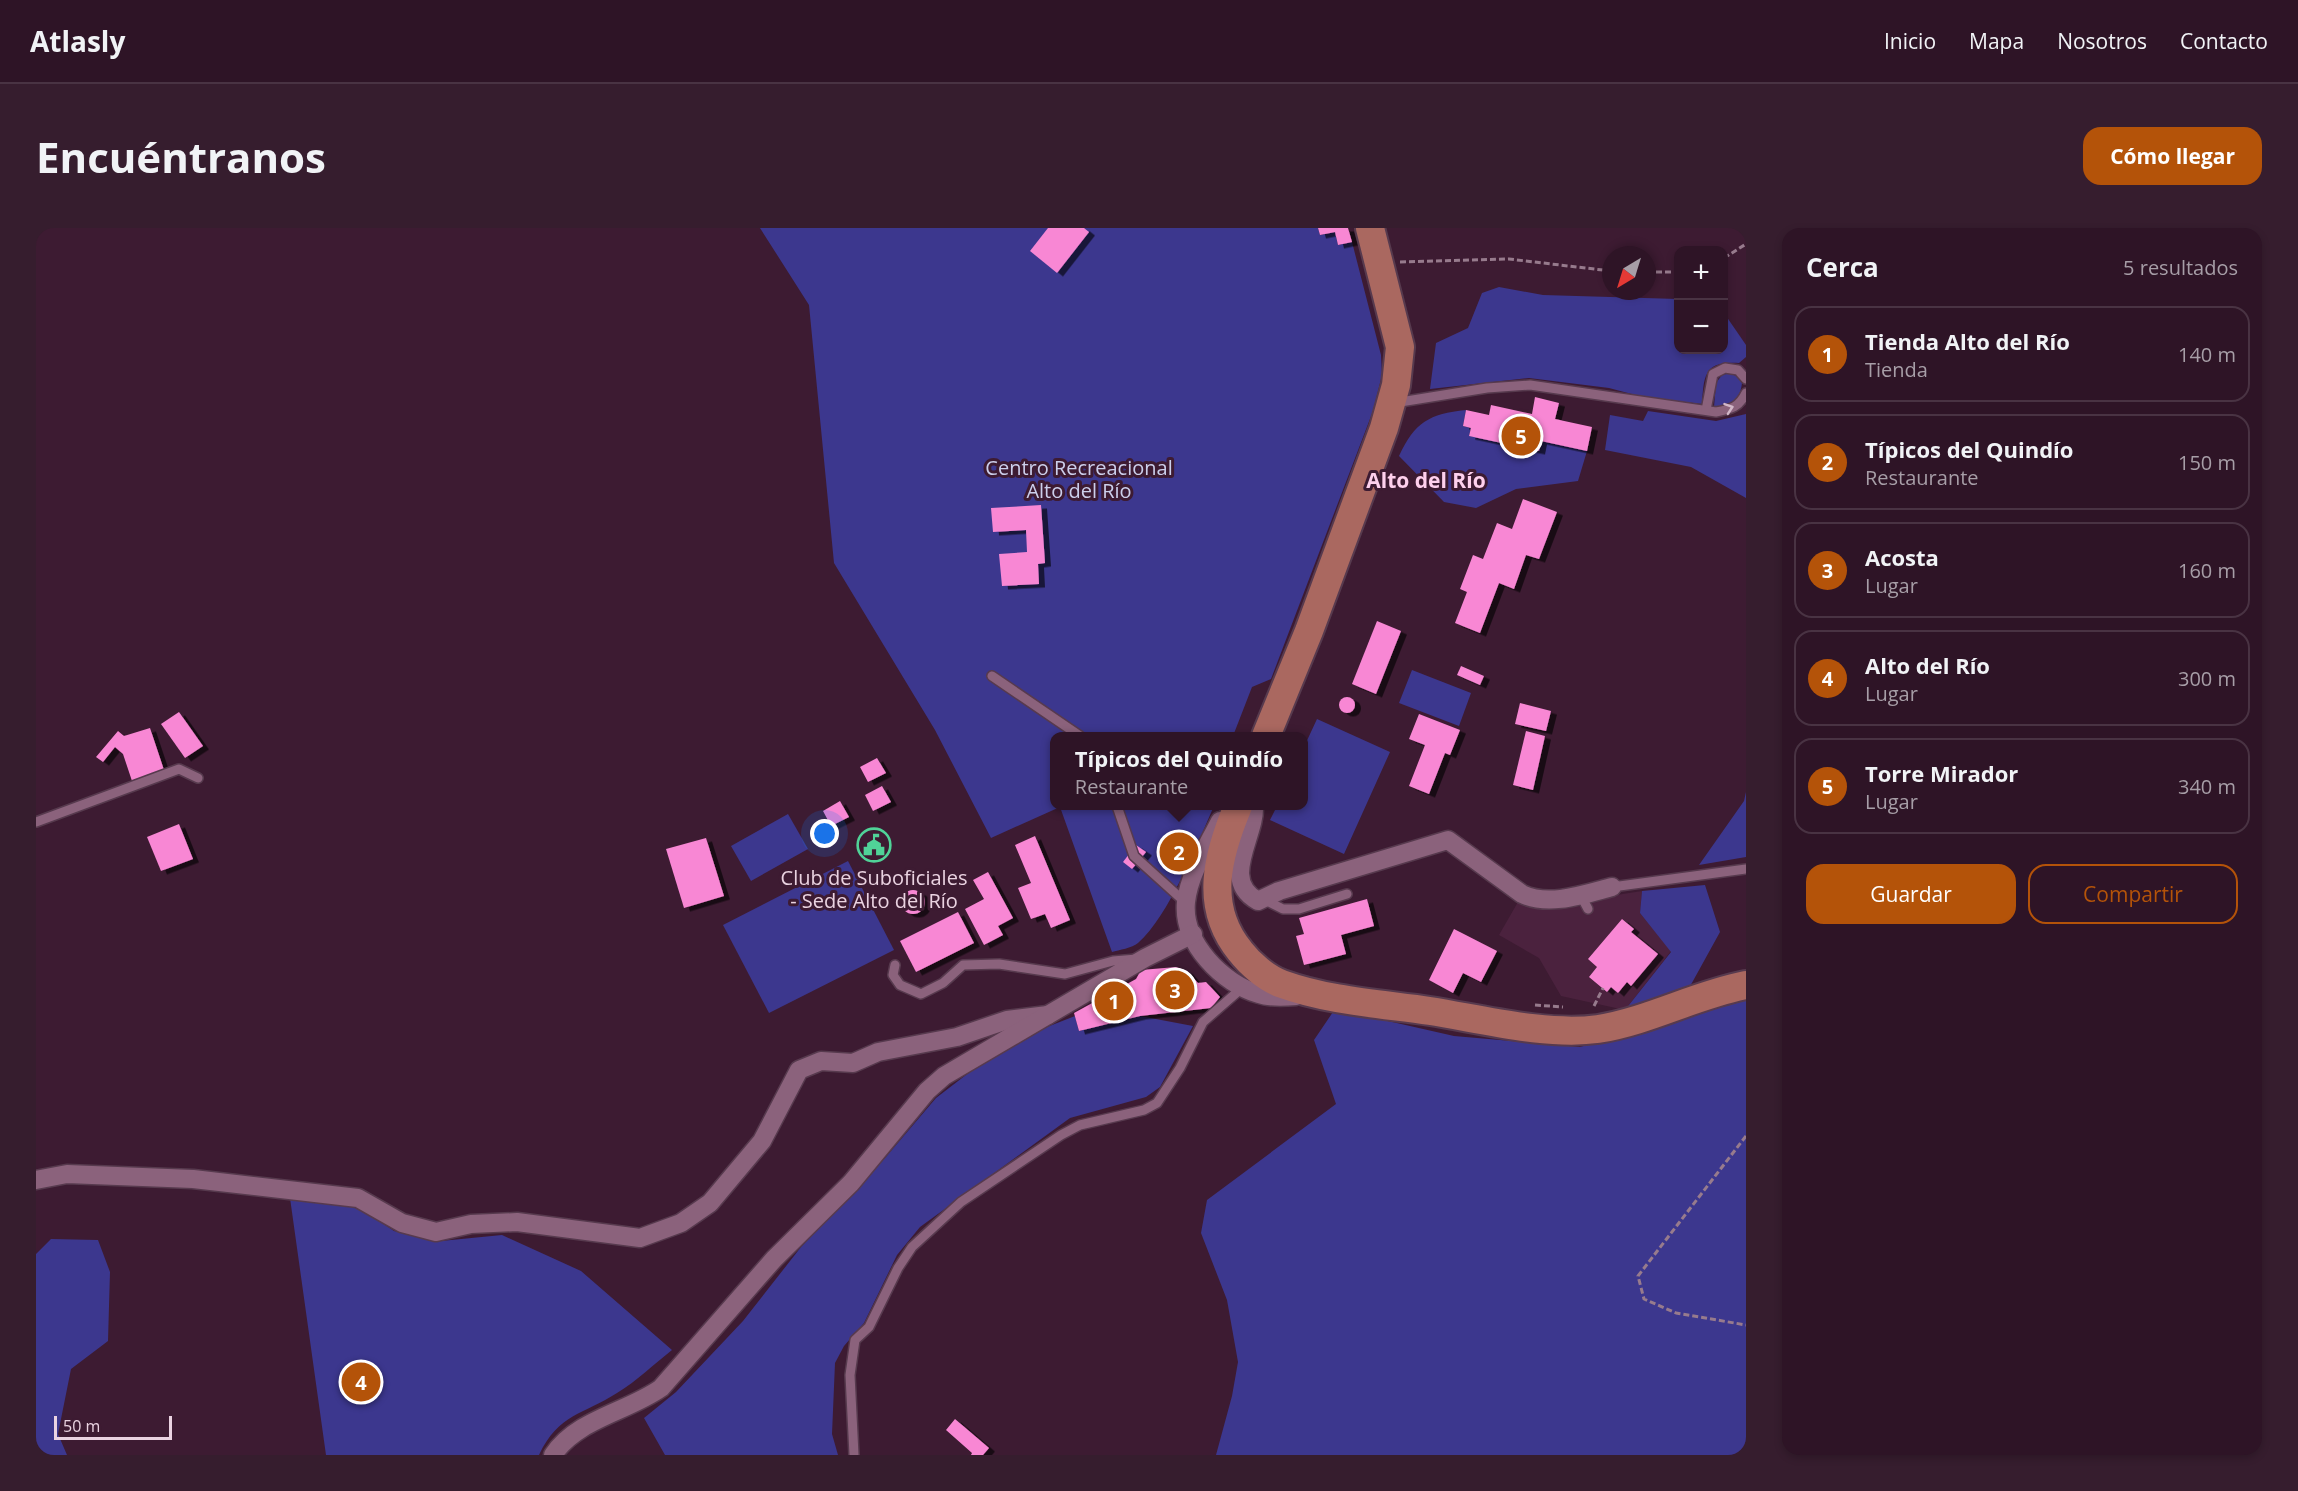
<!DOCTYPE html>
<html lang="es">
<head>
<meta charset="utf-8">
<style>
  body { margin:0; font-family:"Open Sans",sans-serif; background:#361d2e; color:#f1f3f6 }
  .controls { position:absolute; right:18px; top:18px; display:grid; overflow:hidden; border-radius:12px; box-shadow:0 3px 9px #0003 }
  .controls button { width:54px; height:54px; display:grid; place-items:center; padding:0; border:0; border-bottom:2px solid #493343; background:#2e1426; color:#f1f3f6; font:30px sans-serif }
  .compass { position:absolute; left:1566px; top:18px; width:54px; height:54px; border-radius:50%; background:#2e1426; box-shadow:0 3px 9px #0003; rotate:218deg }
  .scale { position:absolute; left:18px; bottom:15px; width:118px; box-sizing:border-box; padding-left:6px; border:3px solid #ead3e1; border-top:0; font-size:16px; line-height:21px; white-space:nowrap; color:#ead3e1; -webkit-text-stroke:4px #3d1b32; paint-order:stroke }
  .you { position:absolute; left:789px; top:606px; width:21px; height:21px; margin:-15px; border:4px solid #fff; border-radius:50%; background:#1a73e8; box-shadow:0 0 0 9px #1a73e833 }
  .badge { display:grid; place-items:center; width:39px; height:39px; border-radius:50%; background:#b45309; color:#fff; font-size:20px; font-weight:700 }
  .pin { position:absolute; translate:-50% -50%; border:3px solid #fff; box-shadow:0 2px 6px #0006 }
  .popup { position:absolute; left:1014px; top:504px; width:258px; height:78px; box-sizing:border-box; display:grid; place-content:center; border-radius:12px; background:#2e1426; filter:drop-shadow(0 2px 4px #0005); font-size:20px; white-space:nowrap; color:#a79ea7 }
  .popup b { font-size:22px; color:#f1f3f6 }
  .popup::after { content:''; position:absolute; left:50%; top:100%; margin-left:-12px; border:12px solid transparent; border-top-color:#2e1426 }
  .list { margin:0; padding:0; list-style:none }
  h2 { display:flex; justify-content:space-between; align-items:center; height:78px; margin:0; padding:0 24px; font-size:26px }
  h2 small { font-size:20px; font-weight:400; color:#a79ea7 }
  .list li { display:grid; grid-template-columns:39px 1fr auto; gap:18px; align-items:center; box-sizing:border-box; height:96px; margin:0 12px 12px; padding:0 12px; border:2px solid #493343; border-radius:18px }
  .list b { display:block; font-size:22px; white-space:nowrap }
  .list p { margin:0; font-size:20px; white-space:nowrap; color:#a79ea7 }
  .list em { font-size:20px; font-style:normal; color:#a79ea7 }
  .actions { display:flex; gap:12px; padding:18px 24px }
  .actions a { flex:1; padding:14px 0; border:2px solid #b45309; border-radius:18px; text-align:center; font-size:21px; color:#b45309 }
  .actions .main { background:#b45309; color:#fff }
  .map { position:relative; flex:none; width:1710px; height:1227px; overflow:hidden; border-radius:18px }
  header { display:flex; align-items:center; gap:36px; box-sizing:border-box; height:84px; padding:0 30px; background:#2e1426; border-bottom:2px solid #493343 }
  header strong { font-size:28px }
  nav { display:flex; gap:33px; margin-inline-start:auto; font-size:21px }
  .intro { display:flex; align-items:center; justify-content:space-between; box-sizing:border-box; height:144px; padding:0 36px }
  h1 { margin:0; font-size:42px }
  .button { padding:15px 27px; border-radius:18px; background:#b45309; color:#fff; font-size:21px; font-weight:700 }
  main { display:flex; gap:36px; padding:0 36px }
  aside { flex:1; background:#2e1426; border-radius:18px; box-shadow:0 3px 9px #0003 }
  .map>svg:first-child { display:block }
  .built { fill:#4b223e }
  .green { fill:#3c378e }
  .building { fill:#f887d4; filter:url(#shadow) }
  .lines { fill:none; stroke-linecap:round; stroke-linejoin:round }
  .service-casing { stroke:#573a4e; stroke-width:12 }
  .minor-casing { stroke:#573a4e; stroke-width:21 }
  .primary-casing { stroke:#573a4e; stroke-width:32 }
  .path { stroke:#977b8d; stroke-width:3; stroke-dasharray:6 3; stroke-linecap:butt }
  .service { stroke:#8b627c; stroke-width:9 }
  .minor { stroke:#8b627c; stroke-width:18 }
  .primary { stroke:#aa6860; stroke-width:28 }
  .oneway { stroke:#d2b7c8 }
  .labels { text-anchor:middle; stroke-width:6; stroke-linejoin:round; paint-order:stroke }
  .park-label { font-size:20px; fill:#cccfec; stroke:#3d1b32 }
  .poi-label { font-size:20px; fill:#ead3e1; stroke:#3d1b32 }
  .neighbourhood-label { font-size:21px; font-weight:bold; fill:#fed0ed; stroke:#3d1b32 }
</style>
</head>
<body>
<header>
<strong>Atlasly</strong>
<nav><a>Inicio</a><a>Mapa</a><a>Nosotros</a><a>Contacto</a></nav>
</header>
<div class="intro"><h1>Encuéntranos</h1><a class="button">Cómo llegar</a></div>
<main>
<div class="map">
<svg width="1710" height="1227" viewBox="0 0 1710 1227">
  <defs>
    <filter id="shadow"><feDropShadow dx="6" dy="3.5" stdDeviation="0" flood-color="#0009"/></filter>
  </defs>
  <rect width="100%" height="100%" fill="#3d1b32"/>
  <polygon class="built" points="1606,663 1604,685 1635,723 1589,782 1525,768 1503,730 1463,707 1482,674 1495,679 1519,682 1555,671"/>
  <g class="green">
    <path d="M724,0H1282L1284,7L1299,4L1302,17L1316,14L1345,127L1346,147L1337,183L1235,451L1216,459L1197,508H1018V578H1178C1161,616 1133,688 1102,715C1096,720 1083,722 1076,724L1024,579L955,610L899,502L798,335L773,77Z"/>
    <path d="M1463,59L1507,67L1642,71V122H1688V85L1710,117V129L1703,135C1668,133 1668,147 1666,176L1607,169L1573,160L1493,150L1394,161L1400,115L1432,100L1446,65Z"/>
    <path d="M1694,145L1702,149L1706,155C1704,171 1696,181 1678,179L1680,155L1686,147Z"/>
    <path d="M1430,182L1427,198L1435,200L1433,208L1505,213L1551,223L1542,253L1480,261L1440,280L1408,274L1363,228C1379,194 1393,186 1430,182Z"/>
    <polygon points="1612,183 1680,193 1710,186 1710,270 1655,239 1569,222 1574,187 1607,193"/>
    <polygon points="1376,442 1435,465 1423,498 1363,475"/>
    <polygon points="1281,491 1354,524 1308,626 1234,592 1241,578 1268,578 1268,519"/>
    <polygon points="1710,564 1710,629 1663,637 1708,573"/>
    <polygon points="752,586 772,621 715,653 695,618"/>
    <polygon points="812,633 858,722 733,785 687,697"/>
    <polygon points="1669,657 1684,704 1652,762 1589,782 1635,724 1604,685 1606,663"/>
    <polygon points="1707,773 1710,773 1710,1227 1180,1227 1196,1168 1202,1134 1191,1072 1165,1005 1171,972 1300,876 1278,812 1299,781 1418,808 1544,819"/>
    <polygon points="1039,788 1043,803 1104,788 1157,798 1124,859 1110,869 1034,890 884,999 861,1027 828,1095 808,1118 799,1135 796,1206 802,1227 629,1227 608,1190 640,1164 707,1093 765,1019 849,930 900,870 952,830 1011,799"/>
    <path d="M254,970L317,975L358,1003L405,1013L466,1007L545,1043L636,1122C618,1136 601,1153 581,1165C547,1187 523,1185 503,1227H290Z"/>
    <polygon points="15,1011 62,1012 74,1044 72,1113 35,1141 22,1206 31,1227 0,1227 0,1026"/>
  </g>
  <g class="building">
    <polygon points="1012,0 1048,0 1053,4 1021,45 994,23"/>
    <polygon points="1282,0 1312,0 1316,14 1302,17 1299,4 1284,7"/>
    <polygon points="1499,169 1523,175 1519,191 1556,199 1551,223 1505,213 1503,223 1433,208 1435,200 1427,198 1430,182 1453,187 1455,177 1496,186"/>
    <polygon points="1487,271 1521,284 1503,331 1490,327 1478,361 1463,355 1444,405 1419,395 1431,364 1424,361 1437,327 1447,331 1461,295 1476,301"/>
    <polygon points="1005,277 1009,335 1002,336 1003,356 966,358 963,326 991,324 990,302 957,304 955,280"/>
    <polygon points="1341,393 1365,403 1340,466 1316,456"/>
    <polygon points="1425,438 1448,448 1444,457 1421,447"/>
    <circle cx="1311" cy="477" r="8"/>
    <polygon points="1484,475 1515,483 1510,503 1479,496"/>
    <polygon points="143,484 167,518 149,530 125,496"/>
    <polygon points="1383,486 1424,502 1414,527 1409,525 1393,566 1373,558 1389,517 1373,511"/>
    <polygon points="114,500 128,542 96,553 87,526 79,519 67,534 60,529 82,503 88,508"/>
    <polygon points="1490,503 1509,508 1497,562 1477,557"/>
    <polygon points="841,530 850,545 832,554 824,539"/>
    <polygon points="846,558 855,574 837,583 829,567"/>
    <polygon points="804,573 813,589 795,598 787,583"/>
    <polygon points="143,596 157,631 125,643 111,609"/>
    <polygon points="1144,605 1160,616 1141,644 1125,633"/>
    <polygon points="999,608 1034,692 1015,700 1009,686 995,691 982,660 995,655 979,617"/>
    <polygon points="670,610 688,668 648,680 630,621"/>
    <polygon points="1100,617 1110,624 1096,641 1087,634"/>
    <polygon points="952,644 977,690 962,698 967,707 948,717 929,681 948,671 937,652"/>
    <circle cx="877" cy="674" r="12"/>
    <polygon points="1331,671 1338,698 1305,707 1310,726 1268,737 1260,708 1268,706 1263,690"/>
    <polygon points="922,684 938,715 880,744 864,713"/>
    <polygon points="1586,691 1598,701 1595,704 1622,726 1595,758 1591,754 1582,765 1575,759 1571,764 1553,749 1561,739 1552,731"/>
    <polygon points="1418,701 1461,723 1445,754 1427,745 1417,765 1393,752"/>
    <polygon points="1140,739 1151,743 1162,755 1170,754 1184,769 1175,780 1104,788 1043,803 1038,785 1100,751 1105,742"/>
    <polygon points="919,1191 953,1220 947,1227 935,1227 936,1225 910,1202"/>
  </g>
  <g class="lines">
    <g class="service-casing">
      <g id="service">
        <path d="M1358,175L1451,160L1494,157L1680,184C1696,181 1703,179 1710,165"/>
        <polyline points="1670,182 1677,146 1689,140 1702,142 1710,151"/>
        <polyline points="956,448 1044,508"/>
        <polyline points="1081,578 1098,628 1150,675"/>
        <polyline points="0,594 143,541 162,550"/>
        <polyline points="1576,659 1710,641"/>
        <polyline points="1545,668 1552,681"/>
        <polyline points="1229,672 1247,681 1263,681 1311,666"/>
        <polyline points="859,737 857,747 864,757 885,766 907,755 927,737 963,736 1029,746 1077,733 1101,731"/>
        <polyline points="818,1227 814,1147 819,1112 833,1099 862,1040 876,1019 925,974 1025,907 1044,897 1108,882 1121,875 1144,840 1167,794 1206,760"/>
      </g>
    </g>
    <g class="minor-casing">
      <g id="minor">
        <path d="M1218,578C1220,608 1183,652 1222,673L1243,663L1412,612L1486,666C1513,679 1549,666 1576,659"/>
        <path d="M1184,593C1172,617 1153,646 1150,674C1146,715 1187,756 1223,766C1234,770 1249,769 1260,768"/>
        <polyline points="0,952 31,946 157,951 322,970 366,995 400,1004 435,996 481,994 604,1010 645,995 674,975 726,913 763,842 785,833 817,835 842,824 921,809 971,792 1012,787"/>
        <path d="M517,1227C541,1191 591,1184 625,1160L738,1031L815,955L891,863L908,848L1109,730L1157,706"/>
      </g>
    </g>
    <g class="primary-casing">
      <g id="primary">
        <polyline points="1230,508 1273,403 1348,200 1360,157 1364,119 1334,0"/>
        <path d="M1202,578C1182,626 1167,678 1204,723C1214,736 1230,750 1246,756C1293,773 1346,776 1394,783C1445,791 1510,808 1562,801C1613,793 1659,767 1710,757"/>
      </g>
    </g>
    <g class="path">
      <polyline points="1688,30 1710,16"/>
      <polyline points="1364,34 1473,31 1575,43"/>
      <polyline points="1611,44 1642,44"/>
      <polyline points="1499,777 1527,779"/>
      <polyline points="1558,778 1567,760"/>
      <polyline points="1710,908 1602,1048 1608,1071 1640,1085 1710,1097"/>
    </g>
    <use href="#service" class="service"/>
    <use href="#minor" class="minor"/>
    <use href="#primary" class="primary"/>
  </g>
  <defs><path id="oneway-chevron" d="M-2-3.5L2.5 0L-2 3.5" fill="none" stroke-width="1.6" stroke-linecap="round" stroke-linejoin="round" transform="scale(1.5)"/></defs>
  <use class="oneway" href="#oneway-chevron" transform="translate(1693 180) rotate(-19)"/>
  <defs>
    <g id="civic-ring" transform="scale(1.725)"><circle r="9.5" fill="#3d1b32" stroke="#50d398" stroke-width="1.5"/><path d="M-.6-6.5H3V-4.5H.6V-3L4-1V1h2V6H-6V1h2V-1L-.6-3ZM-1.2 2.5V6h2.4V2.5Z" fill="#50d398"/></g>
  </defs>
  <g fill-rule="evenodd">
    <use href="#civic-ring" x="838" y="617"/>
  </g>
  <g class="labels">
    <g class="park-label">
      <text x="1043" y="247">Centro Recreacional<tspan x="1043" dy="23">Alto del Río</tspan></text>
    </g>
    <g class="poi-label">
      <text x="838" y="657">Club de Suboficiales<tspan x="838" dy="23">- Sede Alto del Río</tspan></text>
    </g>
    <g class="neighbourhood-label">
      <text x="1390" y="260">Alto del Río</text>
    </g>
  </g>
</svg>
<div class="controls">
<button>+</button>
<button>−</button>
</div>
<svg class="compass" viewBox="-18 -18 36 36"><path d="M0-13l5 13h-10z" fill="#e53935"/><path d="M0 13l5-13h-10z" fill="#a79ea7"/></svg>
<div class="scale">50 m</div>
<div class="you"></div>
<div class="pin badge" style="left:1078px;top:773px">1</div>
<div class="pin badge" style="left:1143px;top:624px">2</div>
<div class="popup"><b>Típicos del Quindío</b>Restaurante</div>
<div class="pin badge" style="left:1139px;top:762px">3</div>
<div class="pin badge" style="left:325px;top:1154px">4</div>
<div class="pin badge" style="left:1485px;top:208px">5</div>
</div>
<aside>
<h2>Cerca<small>5 resultados</small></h2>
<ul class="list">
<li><span class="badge">1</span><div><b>Tienda Alto del Río</b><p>Tienda</p></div><em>140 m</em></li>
<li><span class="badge">2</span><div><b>Típicos del Quindío</b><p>Restaurante</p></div><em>150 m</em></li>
<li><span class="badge">3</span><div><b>Acosta</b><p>Lugar</p></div><em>160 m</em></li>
<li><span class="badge">4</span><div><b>Alto del Río</b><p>Lugar</p></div><em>300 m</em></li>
<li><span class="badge">5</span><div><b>Torre Mirador</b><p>Lugar</p></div><em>340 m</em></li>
</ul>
<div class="actions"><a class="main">Guardar</a><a>Compartir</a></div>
</aside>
</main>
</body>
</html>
